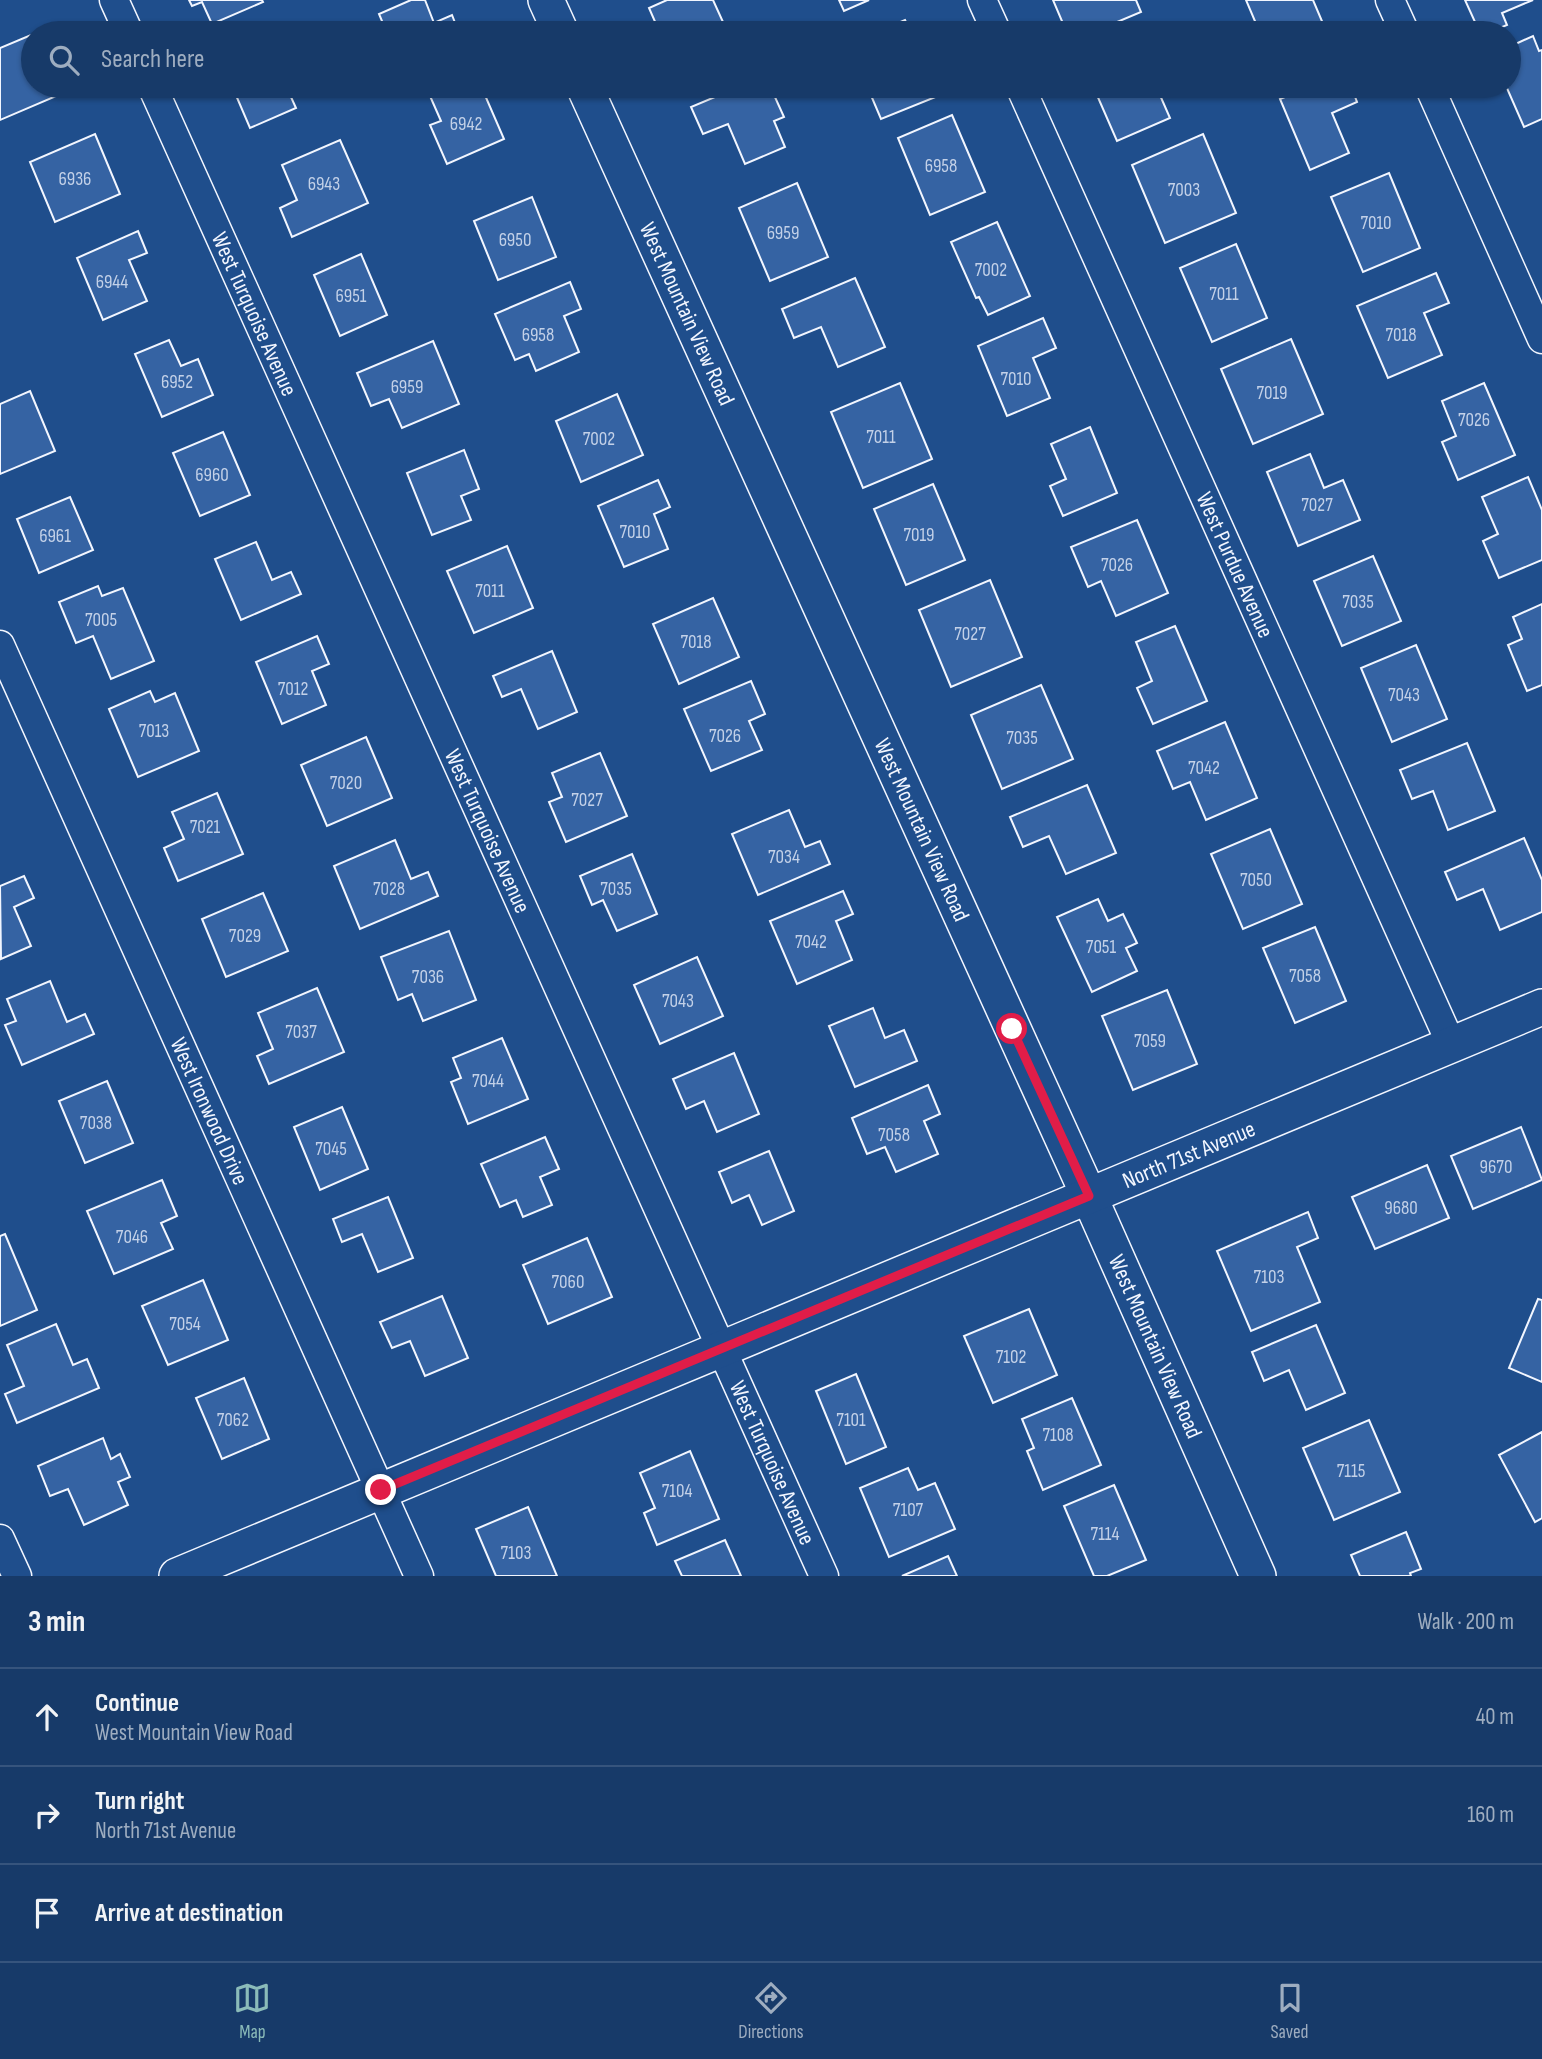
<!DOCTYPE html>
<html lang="en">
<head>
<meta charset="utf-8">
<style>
  body { margin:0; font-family:"Sofia Sans Condensed",sans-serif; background:#20416f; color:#f1f3f6 }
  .stop { position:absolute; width:21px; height:21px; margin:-16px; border:5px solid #e11d48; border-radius:50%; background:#fff }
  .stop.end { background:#e11d48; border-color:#fff; box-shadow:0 2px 7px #0008 }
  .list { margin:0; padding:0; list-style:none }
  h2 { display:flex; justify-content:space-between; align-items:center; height:91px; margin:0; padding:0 28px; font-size:30px }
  h2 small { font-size:23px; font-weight:400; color:#9eadc0 }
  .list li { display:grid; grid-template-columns:46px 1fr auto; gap:21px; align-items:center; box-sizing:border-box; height:98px; padding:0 28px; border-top:2px solid #36547d }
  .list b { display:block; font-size:26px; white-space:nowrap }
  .list p { margin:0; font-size:23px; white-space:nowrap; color:#9eadc0 }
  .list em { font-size:23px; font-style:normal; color:#9eadc0 }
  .icon { flex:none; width:38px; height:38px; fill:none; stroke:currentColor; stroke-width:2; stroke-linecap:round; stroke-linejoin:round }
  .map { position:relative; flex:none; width:1542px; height:1576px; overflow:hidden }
  .search { position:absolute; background:#173a69; box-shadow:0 2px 5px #0004; left:21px; right:21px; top:21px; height:77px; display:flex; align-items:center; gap:18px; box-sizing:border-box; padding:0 24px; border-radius:38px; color:#9eadc0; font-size:26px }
  .sheet { height:385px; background:#173a69 }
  nav { display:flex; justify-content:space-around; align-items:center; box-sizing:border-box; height:98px; border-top:2px solid #36547d; background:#173a69; font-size:19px; color:#9eadc0 }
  nav a { display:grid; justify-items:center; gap:4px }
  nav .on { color:#8bbbb9 }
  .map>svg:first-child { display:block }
  .building { fill:#3563a3; stroke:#f2f6ff; stroke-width:2 }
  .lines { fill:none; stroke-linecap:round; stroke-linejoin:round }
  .minor-casing { stroke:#f2f6ff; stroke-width:31 }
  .tertiary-casing { stroke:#f2f6ff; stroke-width:38 }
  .minor { stroke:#1f4e8c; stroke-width:28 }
  .tertiary { stroke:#1f4e8c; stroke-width:35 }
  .route { stroke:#e11d48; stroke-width:9 }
  .labels { text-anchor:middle; stroke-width:5; stroke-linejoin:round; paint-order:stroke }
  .number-label { font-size:19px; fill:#c3d1e8 }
  .street-label { font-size:23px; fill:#f2f6ff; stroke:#1f4e8c }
</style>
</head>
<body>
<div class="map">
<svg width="1542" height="1576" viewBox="0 0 1542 1576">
  <rect width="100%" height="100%" fill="#1f4e8c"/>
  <g class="building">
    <polygon points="189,0 262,0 263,2 212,24 202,2 192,6"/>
    <polygon points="411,0 425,0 434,23 452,15 459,33 387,33 379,14"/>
    <polygon points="667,0 713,0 728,33 660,33 649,8"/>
    <polygon points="839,0 869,0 844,11"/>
    <polygon points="1053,0 1136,0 1141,12 1091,33 1067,33"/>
    <polygon points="1246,0 1313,0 1327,33 1260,33"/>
    <polygon points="1465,0 1533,0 1502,13 1507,25 1488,33 1480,33"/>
    <polygon points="905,20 911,33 874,33"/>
    <polygon points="31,35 33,39 33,86 74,86 75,88 0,120 0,48"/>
    <polygon points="1533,36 1539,51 1542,50 1542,119 1524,127 1506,86 1509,86 1509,47"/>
    <polygon points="232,86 286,86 296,108 250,128"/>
    <polygon points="455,86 481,86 504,139 447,164 430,125 441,121 430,96"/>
    <polygon points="741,86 770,86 784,117 774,121 785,147 745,164 728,124 703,134 691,107"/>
    <polygon points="867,86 933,86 938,96 881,119"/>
    <polygon points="1093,86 1156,86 1170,118 1117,141"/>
    <polygon points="1312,86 1351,86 1357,102 1332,113 1349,153 1310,170 1280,99"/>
    <polygon points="952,115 985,192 930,215 898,138"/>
    <polygon points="95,134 120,194 55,222 30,162"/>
    <polygon points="1203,134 1236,213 1165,243 1132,165"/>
    <polygon points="340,140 368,203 292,237 280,208 297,200 282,165"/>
    <polygon points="1389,173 1420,248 1363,272 1331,197"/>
    <polygon points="797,183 828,257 770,281 739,208"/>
    <polygon points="532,197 556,257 498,280 474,221"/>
    <polygon points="997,222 1030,296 988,315 979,297 976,298 951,242"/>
    <polygon points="138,231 147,253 129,260 147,301 103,320 77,258"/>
    <polygon points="1236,244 1267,318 1212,342 1180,268"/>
    <polygon points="361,254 387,315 340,336 314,275"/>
    <polygon points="1436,273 1449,303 1424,313 1442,355 1388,378 1357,306"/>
    <polygon points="855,278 885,347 838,367 821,327 794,338 782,309"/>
    <polygon points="570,282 581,309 564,316 579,352 536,371 529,354 515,360 495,314"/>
    <polygon points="1043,318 1056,348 1033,358 1050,398 1007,416 978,346"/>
    <polygon points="1291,339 1323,414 1253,444 1221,369"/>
    <polygon points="169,340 181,366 198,359 213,395 162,417 135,354"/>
    <polygon points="433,341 459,404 402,428 389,399 371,406 357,373"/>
    <polygon points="900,383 932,459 863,488 831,412"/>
    <polygon points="1484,383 1515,455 1458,480 1442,442 1456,436 1442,401"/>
    <polygon points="30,391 55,451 0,474 0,404"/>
    <polygon points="617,394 643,455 581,482 556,421"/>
    <polygon points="1090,427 1117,493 1063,516 1050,486 1066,479 1051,444"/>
    <polygon points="223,432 250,495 200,516 173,453"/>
    <polygon points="464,450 479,489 461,496 471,520 432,535 407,473"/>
    <polygon points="1310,454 1324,488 1343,480 1360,520 1298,546 1267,472"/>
    <polygon points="1528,477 1542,510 1542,560 1499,578 1483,541 1498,534 1482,497"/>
    <polygon points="658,480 670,507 654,514 668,549 624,567 598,506"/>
    <polygon points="933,484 965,560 906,585 874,509"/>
    <polygon points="70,497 93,550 39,573 17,519"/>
    <polygon points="1137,520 1168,593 1116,616 1101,581 1088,587 1071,547"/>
    <polygon points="256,542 272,580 291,572 301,594 241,620 215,559"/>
    <polygon points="507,546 533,608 474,633 447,571"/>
    <polygon points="1373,556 1401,621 1342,646 1314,581"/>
    <polygon points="990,580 1022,657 951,687 919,610"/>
    <polygon points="98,586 102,596 123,588 154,661 111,679 93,636 76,643 59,602"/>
    <polygon points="713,598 739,657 679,684 653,624"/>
    <polygon points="1542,604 1542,685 1527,691 1508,645 1522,639 1513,617"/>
    <polygon points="1175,626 1207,701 1153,724 1137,688 1152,681 1136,642"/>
    <polygon points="317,636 329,664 312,671 326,705 282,724 256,662"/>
    <polygon points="1416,645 1447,719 1392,742 1361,668"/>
    <polygon points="552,651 577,712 538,729 521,689 502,697 493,676"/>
    <polygon points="751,681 765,714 749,721 762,750 711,771 684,709"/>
    <polygon points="1041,685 1073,759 1002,789 971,715"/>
    <polygon points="150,691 155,702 175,693 199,751 138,777 109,709"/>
    <polygon points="1225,722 1257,798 1206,820 1190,782 1173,789 1157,751"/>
    <polygon points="366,737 392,798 327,826 301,765"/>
    <polygon points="1467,743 1495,811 1448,830 1433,791 1412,799 1400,770"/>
    <polygon points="600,753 627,816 566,842 549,802 562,797 552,773"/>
    <polygon points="1087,785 1116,853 1066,874 1049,836 1023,847 1010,817"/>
    <polygon points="217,793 243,854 178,881 164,848 184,839 172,812"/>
    <polygon points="789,810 805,847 820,841 830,864 758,895 732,834"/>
    <polygon points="1270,829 1302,904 1243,929 1211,854"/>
    <polygon points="1524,838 1542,880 1542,912 1500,930 1483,889 1457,900 1445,872"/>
    <polygon points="395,840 411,879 428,872 438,896 360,929 334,866"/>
    <polygon points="632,854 657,914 617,931 603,900 592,905 580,876"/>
    <polygon points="24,876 34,898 14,907 31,946 1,959 0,886"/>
    <polygon points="843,891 853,914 836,921 852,960 797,984 770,921"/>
    <polygon points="263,893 288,951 226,977 202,919"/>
    <polygon points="1098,899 1108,921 1123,914 1137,943 1126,948 1137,971 1092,992 1057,917"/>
    <polygon points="1315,927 1346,1001 1295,1023 1263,948"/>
    <polygon points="449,931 476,1000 423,1021 412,994 398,1000 381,957"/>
    <polygon points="697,957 723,1016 660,1044 634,985"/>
    <polygon points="50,981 67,1022 85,1014 94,1034 22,1065 5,1025 16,1021 7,999"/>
    <polygon points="317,988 344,1052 269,1084 257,1056 273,1049 258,1013"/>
    <polygon points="1167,990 1197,1064 1133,1090 1102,1016"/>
    <polygon points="873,1008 885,1038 904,1030 917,1061 855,1087 829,1026"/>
    <polygon points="502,1038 528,1099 468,1124 451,1082 461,1078 453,1058"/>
    <polygon points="734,1053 759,1114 717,1132 704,1101 686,1109 673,1079"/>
    <polygon points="107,1081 133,1143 85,1163 59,1101"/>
    <polygon points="928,1085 940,1114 924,1121 938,1154 896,1172 885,1147 867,1154 852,1118"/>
    <polygon points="342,1107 368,1169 320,1190 294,1127"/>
    <polygon points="1521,1127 1542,1180 1473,1209 1451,1156"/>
    <polygon points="545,1137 559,1169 540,1177 552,1205 523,1217 516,1200 500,1207 481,1164"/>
    <polygon points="769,1151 794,1211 762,1225 749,1195 732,1203 719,1172"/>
    <polygon points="1427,1165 1449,1218 1375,1249 1352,1197"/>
    <polygon points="162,1180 177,1216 161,1223 173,1249 114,1274 87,1211"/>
    <polygon points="388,1197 413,1258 378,1272 362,1234 342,1242 333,1219"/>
    <polygon points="1308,1212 1318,1238 1297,1247 1320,1302 1251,1331 1217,1251"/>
    <polygon points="5,1234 37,1310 0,1326 0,1236"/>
    <polygon points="587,1238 612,1297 548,1324 523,1265"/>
    <polygon points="203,1280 228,1340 168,1365 142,1306"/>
    <polygon points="442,1296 468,1358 425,1376 410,1341 392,1348 380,1322"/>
    <polygon points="1538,1299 1542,1300 1542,1382 1509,1368"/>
    <polygon points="1029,1309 1057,1375 993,1403 964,1336"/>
    <polygon points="56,1324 73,1365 87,1359 99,1388 17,1423 5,1394 24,1386 7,1345"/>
    <polygon points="1316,1325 1345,1393 1306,1410 1289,1370 1264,1381 1252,1352"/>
    <polygon points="856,1374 886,1447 846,1464 816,1391"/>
    <polygon points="244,1378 269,1439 222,1459 196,1398"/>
    <polygon points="1072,1398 1101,1465 1043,1490 1027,1451 1034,1448 1022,1419"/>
    <polygon points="1369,1420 1400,1492 1334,1520 1303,1448"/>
    <polygon points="1542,1432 1542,1518 1535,1522 1499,1455"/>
    <polygon points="103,1438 111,1459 120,1454 130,1477 118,1482 128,1505 84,1525 68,1489 50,1496 38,1466"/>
    <polygon points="690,1451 719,1519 657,1545 644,1513 655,1508 640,1473"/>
    <polygon points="908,1468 918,1490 935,1483 955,1529 889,1557 860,1488"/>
    <polygon points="1114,1485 1146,1560 1107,1576 1094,1576 1064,1506"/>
    <polygon points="528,1507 557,1576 496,1576 476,1529"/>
    <polygon points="1406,1532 1421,1569 1410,1573 1411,1576 1360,1576 1351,1555"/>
    <polygon points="725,1540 741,1576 682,1576 675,1561"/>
    <polygon points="948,1556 957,1576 902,1576"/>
  </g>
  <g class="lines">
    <g class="minor-casing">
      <g id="minor">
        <polyline points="114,0 129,33"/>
        <polyline points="982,0 997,33"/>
        <polyline points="1390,0 1405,33"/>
        <path id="s1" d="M152,86L824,1576"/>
        <path id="s2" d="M1020,86L1451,1044"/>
        <polyline points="1429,86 1542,339"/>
        <path id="s3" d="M0,645L419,1576"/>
        <polyline points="0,1539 17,1576"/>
      </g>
    </g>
    <g class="tertiary-casing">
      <g id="tertiary">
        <polyline points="546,0 561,33"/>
        <path id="s4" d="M584,86L1089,1196L1258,1576"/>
        <path id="s5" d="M177,1576L1542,1007"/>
      </g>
    </g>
    <use href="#minor" class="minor"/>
    <use href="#tertiary" class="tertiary"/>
  </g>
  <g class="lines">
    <polyline class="route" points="381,1490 1089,1196 1012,1029"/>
  </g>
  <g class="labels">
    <g class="number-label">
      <text x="466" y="130">6942</text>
      <text x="941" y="172">6958</text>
      <text x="75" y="185">6936</text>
      <text x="324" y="190">6943</text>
      <text x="1184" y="196">7003</text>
      <text x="1376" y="229">7010</text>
      <text x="783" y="239">6959</text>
      <text x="515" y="246">6950</text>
      <text x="991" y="276">7002</text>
      <text x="112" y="288">6944</text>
      <text x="1224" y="300">7011</text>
      <text x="351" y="302">6951</text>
      <text x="538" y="341">6958</text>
      <text x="1401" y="341">7018</text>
      <text x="1016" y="385">7010</text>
      <text x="177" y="388">6952</text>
      <text x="407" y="393">6959</text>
      <text x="1272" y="399">7019</text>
      <text x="1474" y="426">7026</text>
      <text x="881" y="443">7011</text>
      <text x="599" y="445">7002</text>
      <text x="212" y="481">6960</text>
      <text x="1317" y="511">7027</text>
      <text x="635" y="538">7010</text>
      <text x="919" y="541">7019</text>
      <text x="55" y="542">6961</text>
      <text x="1117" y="571">7026</text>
      <text x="490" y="597">7011</text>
      <text x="1358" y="608">7035</text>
      <text x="101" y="626">7005</text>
      <text x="970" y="640">7027</text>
      <text x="696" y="648">7018</text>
      <text x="293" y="695">7012</text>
      <text x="1404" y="701">7043</text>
      <text x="154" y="737">7013</text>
      <text x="725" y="742">7026</text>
      <text x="1022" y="744">7035</text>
      <text x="1204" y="774">7042</text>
      <text x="346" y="789">7020</text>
      <text x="587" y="806">7027</text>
      <text x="205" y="833">7021</text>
      <text x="784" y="863">7034</text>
      <text x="1256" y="886">7050</text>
      <text x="389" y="895">7028</text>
      <text x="616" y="895">7035</text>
      <text x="245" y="942">7029</text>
      <text x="811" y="948">7042</text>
      <text x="1101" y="953">7051</text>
      <text x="1305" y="982">7058</text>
      <text x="428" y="983">7036</text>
      <text x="678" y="1007">7043</text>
      <text x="301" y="1038">7037</text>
      <text x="1150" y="1047">7059</text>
      <text x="488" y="1087">7044</text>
      <text x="96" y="1129">7038</text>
      <text x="894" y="1141">7058</text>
      <text x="331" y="1155">7045</text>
      <text x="1496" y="1173">9670</text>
      <text x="1401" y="1214">9680</text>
      <text x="132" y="1243">7046</text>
      <text x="1269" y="1283">7103</text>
      <text x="568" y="1288">7060</text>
      <text x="185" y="1330">7054</text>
      <text x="1011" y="1363">7102</text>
      <text x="233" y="1426">7062</text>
      <text x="851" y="1426">7101</text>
      <text x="1058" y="1441">7108</text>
      <text x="1351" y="1477">7115</text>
      <text x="677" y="1497">7104</text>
      <text x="908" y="1516">7107</text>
      <text x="1105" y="1540">7114</text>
      <text x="516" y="1559">7103</text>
    </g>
    <g class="street-label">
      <text dy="8" stroke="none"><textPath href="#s1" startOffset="250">West Turquoise Avenue</textPath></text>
      <text dy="8" stroke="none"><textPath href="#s4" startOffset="250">West Mountain View Road</textPath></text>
      <text dy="8" stroke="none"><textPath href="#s2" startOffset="525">West Purdue Avenue</textPath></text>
      <text dy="8" stroke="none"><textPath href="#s4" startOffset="817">West Mountain View Road</textPath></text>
      <text dy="8" stroke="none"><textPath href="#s1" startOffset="817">West Turquoise Avenue</textPath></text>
      <text dy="8" stroke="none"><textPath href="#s3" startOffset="511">West Ironwood Drive</textPath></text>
      <text dy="8" stroke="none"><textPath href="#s5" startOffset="1096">North 71st Avenue</textPath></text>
      <text dy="8" stroke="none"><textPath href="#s4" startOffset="1384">West Mountain View Road</textPath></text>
      <text dy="8" stroke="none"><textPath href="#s1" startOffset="1510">West Turquoise Avenue</textPath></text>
    </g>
  </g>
</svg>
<div class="stop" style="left:1012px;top:1029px"></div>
<div class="stop end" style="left:381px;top:1490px"></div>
<div class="search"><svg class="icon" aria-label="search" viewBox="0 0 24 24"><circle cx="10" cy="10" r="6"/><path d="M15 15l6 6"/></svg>Search here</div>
</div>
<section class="sheet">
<h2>3 min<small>Walk · 200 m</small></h2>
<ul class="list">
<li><svg class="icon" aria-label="ahead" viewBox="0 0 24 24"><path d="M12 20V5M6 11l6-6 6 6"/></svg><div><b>Continue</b><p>West Mountain View Road</p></div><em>40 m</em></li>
<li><svg class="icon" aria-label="right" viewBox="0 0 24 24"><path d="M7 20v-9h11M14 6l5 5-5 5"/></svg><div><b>Turn right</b><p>North 71st Avenue</p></div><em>160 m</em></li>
<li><svg class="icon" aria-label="arrive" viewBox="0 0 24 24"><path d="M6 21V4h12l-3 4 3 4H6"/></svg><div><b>Arrive at destination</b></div></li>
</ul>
</section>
<nav>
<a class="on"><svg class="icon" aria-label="map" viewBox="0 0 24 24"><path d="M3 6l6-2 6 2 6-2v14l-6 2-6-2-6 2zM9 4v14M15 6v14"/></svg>Map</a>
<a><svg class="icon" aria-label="directions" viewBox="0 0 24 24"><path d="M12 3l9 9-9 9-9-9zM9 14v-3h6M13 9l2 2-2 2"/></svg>Directions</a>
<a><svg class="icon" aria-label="saved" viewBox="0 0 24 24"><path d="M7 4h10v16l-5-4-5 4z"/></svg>Saved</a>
</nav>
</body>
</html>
